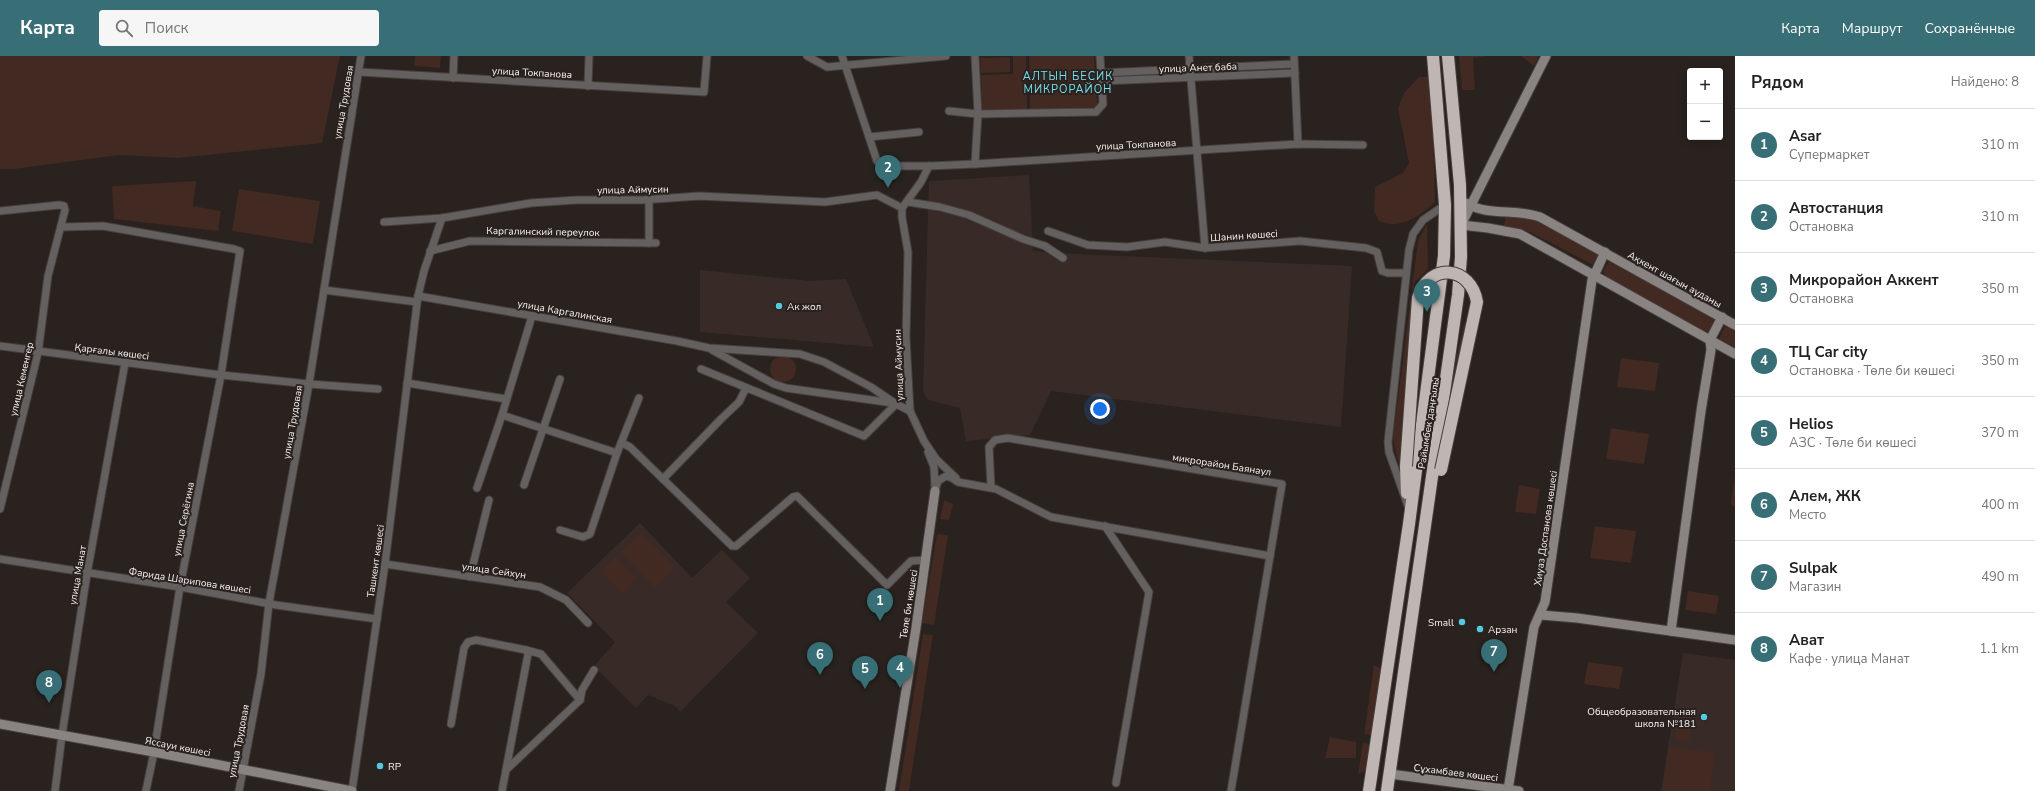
<!DOCTYPE html>
<html lang="ru">
<head>
<meta charset="utf-8">
<style>
  body { margin:0; font-family:"Nunito Sans",sans-serif; background:#f6f6f6; color:#222 }
  .controls { position:absolute; right:12px; top:12px; display:grid; overflow:hidden; border-radius:4px; box-shadow:0 2px 10px #0003 }
  .controls button { width:36px; height:36px; display:grid; place-items:center; padding:0; border:0; border-bottom:1px solid #e0e0e0; background:#fff; color:#222; font:20px sans-serif }
  .you { position:absolute; left:1100px; top:353px; width:14px; height:14px; margin:-10px; border:3px solid #fff; border-radius:50%; background:#1a73e8; box-shadow:0 0 0 6px #1a73e833 }
  .badge { display:grid; place-items:center; width:26px; height:26px; border-radius:50%; background:#386e76; color:#fff; font-size:13px; font-weight:700 }
  .pin { position:absolute; translate:-50% -33px; filter:drop-shadow(0 1px 2px #0008) }
  .pin::after { content:''; position:absolute; top:21px; width:14px; height:12px; background:inherit; clip-path:polygon(0 0,100% 0,50% 100%) }
  .list { margin:0; padding:0; list-style:none }
  h2 { display:flex; justify-content:space-between; align-items:center; height:52px; margin:0; padding:0 16px; font-size:17px }
  h2 small { font-size:13px; font-weight:400; color:#767676 }
  .list li { display:grid; grid-template-columns:26px 1fr auto; gap:12px; align-items:center; box-sizing:border-box; height:72px; padding:0 16px; border-top:1px solid #e0e0e0 }
  .list b { display:block; font-size:15px; white-space:nowrap }
  .list p { margin:0; font-size:13px; white-space:nowrap; color:#767676 }
  .list em { font-size:13px; font-style:normal; color:#767676 }
  .icon { flex:none; width:22px; height:22px; fill:none; stroke:currentColor; stroke-width:2; stroke-linecap:round; stroke-linejoin:round }
  .map { position:relative; flex:none; width:1735px; height:735px; overflow:hidden }
  header { display:flex; align-items:center; gap:24px; box-sizing:border-box; height:56px; padding:0 20px; background:#386e76; color:#fff }
  header strong { font-size:19px }
  nav { display:flex; gap:22px; margin-inline-start:auto; font-size:14px }
  .search { width:280px; height:36px; background:#f6f6f6; display:flex; align-items:center; gap:10px; box-sizing:border-box; padding:0 14px; border-radius:4px; color:#767676; font-size:15px }
  main { display:flex }
  aside { flex:1; background:#fff }
  .map>svg:first-child { display:block }
  .built { fill:#382b27 }
  .green { fill:#422921 }
  .lines { fill:none; stroke-linecap:round; stroke-linejoin:round }
  .street-casing { stroke:#463f3c; stroke-width:9 }
  .secondary-casing { stroke:#463f3c; stroke-width:11 }
  .highway-casing { stroke:#463f3c; stroke-width:14 }
  .street { stroke:#64605f; stroke-width:7 }
  .secondary { stroke:#898381; stroke-width:9 }
  .highway { stroke:#bfb5b2; stroke-width:12 }
  .highway-bridge-casing { stroke:#463f3c; stroke-width:14; stroke-linecap:butt }
  .highway-bridge { stroke:#bfb5b2; stroke-width:12 }
  .poi-dot { fill:#54cadd; stroke:#29221f; stroke-width:1.5 }
  .labels { text-anchor:middle; stroke-width:4; stroke-linejoin:round; paint-order:stroke }
  .street-label { font-size:10px; fill:#f8f3f1; stroke:#29221f }
  .poi-label { font-size:10px; fill:#f8f3f1; stroke:#29221f; text-anchor:start }
  .neighbourhood-label { font-size:11px; letter-spacing:1px; fill:#76dff0; stroke:#29221f }
</style>
</head>
<body>
<header>
<strong>Карта</strong>
<div class="search"><svg class="icon" aria-label="search" viewBox="0 0 24 24"><circle cx="10" cy="10" r="6"/><path d="M15 15l6 6"/></svg>Поиск</div>
<nav><a>Карта</a><a>Маршрут</a><a>Сохранённые</a></nav>
</header>
<main>
<div class="map">
<svg width="1735" height="735" viewBox="0 0 1735 735">
  <rect width="100%" height="100%" fill="#29221f"/>
  <g class="built">
    <polygon points="1029,119 1033,195 1075,198 1352,210 1341,371 1051,335 1030,379 966,385 960,352 928,344 923,335 929,125"/>
    <polygon points="700,214 810,225 846,223 874,291 700,276"/>
    <polygon points="640,467 692,522 722,494 750,522 726,546 758,577 680,656 675,650 648,639 636,652 594,610 615,586 567,537"/>
    <polygon points="1683,597 1735,604 1735,735 1661,735"/>
  </g>
  <g class="green">
    <polygon points="0,0 340,0 322,87 178,102 119,99 14,113 0,113"/>
    <polygon points="415,0 441,0 440,12 414,10"/>
    <polygon points="1013,0 1026,0 1027,53 984,54 982,53 981,19 1013,18"/>
    <polygon points="1029,0 1094,0 1097,48 1089,57 1030,57"/>
    <polygon points="1459,0 1486,0 1473,2 1475,34 1462,34"/>
    <polygon points="1521,0 1539,0 1534,10"/>
    <polygon points="1010,1 1010,16 981,17 980,2"/>
    <path d="M1419,21H1428L1433,74L1435,146C1425,156 1407,169 1392,168C1388,168 1383,166 1379,165L1374,155L1375,131L1403,117L1409,107L1398,52L1404,37Z"/>
    <polygon points="196,125 193,150 221,155 218,175 114,163 112,130"/>
    <polygon points="239,133 320,145 313,188 232,175"/>
    <polygon points="1506,159 1532,161 1599,196 1593,209 1530,176 1504,170"/>
    <polygon points="1427,167 1428,213 1415,226 1412,248 1402,409 1397,402 1393,382 1418,185"/>
    <polygon points="1609,206 1711,260 1714,263 1711,274 1706,276 1606,221 1603,215"/>
    <polygon points="1464,267 1467,267 1438,404 1454,312"/>
    <polygon points="1726,269 1735,274 1735,292 1719,283"/>
    <circle cx="783" cy="313" r="13"/>
    <polygon points="1621,302 1659,307 1655,335 1617,331"/>
    <polygon points="1611,372 1649,378 1644,408 1606,403"/>
    <polygon points="1735,417 1735,451 1731,448"/>
    <polygon points="1519,429 1540,433 1536,458 1515,456"/>
    <polygon points="944,444 953,448 949,464 940,463"/>
    <polygon points="1595,470 1636,475 1631,507 1590,502"/>
    <polygon points="640,476 675,511 655,532 620,496"/>
    <polygon points="937,478 948,479 934,569 922,567"/>
    <polygon points="615,501 637,523 622,537 601,516"/>
    <polygon points="1688,535 1719,540 1716,558 1685,554"/>
    <polygon points="923,578 933,579 909,735 899,735"/>
    <polygon points="1588,606 1623,611 1619,633 1584,628"/>
    <polygon points="1374,609 1381,613 1371,679 1364,678"/>
    <polygon points="1678,659 1693,661 1689,686 1675,684"/>
    <polygon points="1330,681 1356,686 1356,702 1325,702"/>
    <polygon points="1363,686 1371,689 1367,714 1358,718"/>
    <polygon points="1669,690 1715,697 1710,735 1662,735"/>
  </g>
  <g class="lines">
    <g class="street-casing">
      <g id="street">
        <polyline points="807,0 827,11 946,0"/>
        <polyline points="842,0 877,105 883,110 929,110"/>
        <polyline points="1189,0 1205,192"/>
        <polyline points="1294,0 1298,88"/>
        <polyline points="359,16 704,36 707,0"/>
        <polyline points="1101,17 1294,8"/>
        <polyline points="453,22 454,0"/>
        <polyline points="1102,25 1295,17"/>
        <polyline points="588,30 589,0"/>
        <polyline points="949,55 978,58 1096,56 1103,48 1100,0"/>
        <polyline points="869,81 919,76"/>
        <polyline points="975,108 1298,88 1363,89"/>
        <polyline points="649,144 649,187"/>
        <polyline points="908,146 940,151 969,159 1023,183 1045,190 1063,202"/>
        <polyline points="902,152 902,161 908,196 906,282 910,355 924,385 936,403 956,422"/>
        <polyline points="902,152 921,126 929,110 975,108 978,58 975,0"/>
        <polyline points="0,155 59,149 64,150 65,154 48,220 38,297 0,453"/>
        <polyline points="384,166 442,162 531,147 576,144 642,144 699,140 825,146 877,139 902,152"/>
        <polyline points="61,171 103,170 234,193 240,195 221,319 180,531 154,696 146,735"/>
        <polyline points="1048,175 1088,189 1127,191 1165,186 1205,192 1300,185 1366,192 1377,196 1382,215 1388,217 1405,217"/>
        <polyline points="430,195 470,185 656,187"/>
        <polyline points="324,234 417,246"/>
        <polyline points="418,240 677,285 709,292 800,298 824,306 871,331 896,348 910,355"/>
        <polyline points="0,290 221,319 309,328 378,333"/>
        <polyline points="712,294 774,328 786,332 893,347"/>
        <polyline points="701,313 864,380 896,348"/>
        <polyline points="407,327 506,343"/>
        <polyline points="502,359 617,397"/>
        <polyline points="622,387 630,391 732,490 736,490 793,441 797,440 887,529 911,505 926,504"/>
        <polyline points="928,396 934,411 935,431"/>
        <polyline points="663,423 721,363 739,346 746,332"/>
        <polyline points="524,429 560,323"/>
        <polyline points="991,431 989,391 995,384 1008,382 1282,428 1231,735"/>
        <polyline points="477,432 502,359 532,260"/>
        <polyline points="935,435 938,425 946,420 952,422 958,426 996,433 1051,461 1270,500"/>
        <polyline points="1408,450 1389,396 1388,386 1409,194 1413,178 1423,164 1445,149"/>
        <polyline points="1105,470 1149,536 1116,727"/>
        <polyline points="560,474 583,481 590,478 617,397 639,342"/>
        <polyline points="0,503 180,531 276,549 377,563"/>
        <polyline points="385,508 540,531 566,544 588,567"/>
        <polyline points="470,521 489,444"/>
        <polyline points="580,644 582,634 594,614"/>
        <polyline points="451,668 464,592 468,586 476,584 526,594 528,598 502,735"/>
        <polyline points="506,714 580,644 541,598 526,594"/>
        <polyline points="55,735 62,679 87,518 125,307"/>
        <polyline points="239,735 261,618 269,547 309,328 361,0"/>
        <polyline points="352,735 385,508 418,240 424,215 442,162"/>
      </g>
    </g>
    <g class="secondary-casing">
      <g id="secondary">
        <polyline points="1546,0 1461,169 1488,172 1520,178 1735,298"/>
        <path d="M1466,147C1489,161 1516,152 1540,161L1735,269"/>
        <polyline points="1541,559 1577,562 1735,584"/>
        <polyline points="1671,575 1701,355 1711,294 1710,284 1722,261"/>
        <polyline points="0,668 154,696 352,735"/>
        <polyline points="1390,718 1519,735"/>
        <polyline points="1508,734 1534,571 1545,546 1592,224 1605,196"/>
        <polyline points="890,735 916,572 935,435"/>
      </g>
    </g>
    <g class="highway-casing">
      <g id="highway">
        <polyline points="1406,410 1407,437"/>
        <polyline points="1369,735 1409,468 1444,200 1445,149 1433,0"/>
        <polyline points="1387,735 1458,239 1461,201 1460,129 1448,0"/>
      </g>
    </g>
    <use href="#street" class="street"/>
    <use href="#secondary" class="secondary"/>
    <use href="#highway" class="highway"/>
    <g class="highway-bridge-casing">
      <path id="highway-bridge" d="M1406,410L1418,242C1429,205 1471,210 1477,246L1441,414"/>
    </g>
    <use href="#highway-bridge" class="highway-bridge"/>
  </g>
  <g class="poi-dot">
    <circle cx="779" cy="250" r="4"/>
    <circle cx="1462" cy="566" r="4"/>
    <circle cx="1480" cy="573" r="4"/>
    <circle cx="1704" cy="661" r="4"/>
    <circle cx="380" cy="710" r="4"/>
  </g>
  <g class="labels">
    <g class="street-label">
      <text transform="translate(1198 11) rotate(-2)" y="4">улица Анет баба</text>
      <text transform="translate(532 16) rotate(3)" y="4">улица Токпанова</text>
      <text transform="translate(343 46) rotate(-80)" y="4">улица Трудовая</text>
      <text transform="translate(1136 88) rotate(-3)" y="4">улица Токпанова</text>
      <text transform="translate(633 133) rotate(-1)" y="4">улица Аймусин</text>
      <text transform="translate(543 175) rotate(1)" y="4">Каргалинский переулок</text>
      <text transform="translate(1244 179) rotate(-4)" y="4">Шанин көшесі</text>
      <text transform="translate(1675 223) rotate(29)" y="4">Ақкент шағын ауданы</text>
      <text transform="translate(565 255) rotate(10)" y="4">улица Каргалинская</text>
      <text transform="translate(112 295) rotate(7)" y="4">Қарғалы көшесі</text>
      <text transform="translate(898 309) rotate(-92)" y="4">улица Аймусин</text>
      <text transform="translate(21 323) rotate(-77)" y="4">улица Кеменгер</text>
      <text transform="translate(292 366) rotate(-80)" y="4">улица Трудовая</text>
      <text transform="translate(1428 367) rotate(-81)" y="4">Райымбек даңғылы</text>
      <text transform="translate(1222 408) rotate(9)" y="4">микрорайон Баянаул</text>
      <text transform="translate(183 463) rotate(-79)" y="4">улица Серёгина</text>
      <text transform="translate(1545 472) rotate(-82)" y="4">Хиуаз Доспанова көшесі</text>
      <text transform="translate(375 505) rotate(-82)" y="4">Ташкент көшесі</text>
      <text transform="translate(494 514) rotate(8)" y="4">улица Сейхун</text>
      <text transform="translate(77 519) rotate(-80)" y="4">улица Манат</text>
      <text transform="translate(190 524) rotate(9)" y="4">Фарида Шарипова көшесі</text>
      <text transform="translate(908 548) rotate(-81)" y="4">Төле би көшесі</text>
      <text transform="translate(238 685) rotate(-79)" y="4">улица Трудовая</text>
      <text transform="translate(178 690) rotate(11)" y="4">Яссауи көшесі</text>
      <text transform="translate(1456 716) rotate(7)" y="4">Сұхамбаев көшесі</text>
    </g>
    <g class="poi-label">
      <text x="787" y="254">Ак жол</text>
      <text x="1454" y="570" text-anchor="end">Small</text>
      <text x="1488" y="577">Арзан</text>
      <text x="1696" y="659" text-anchor="end">Общеобразовательная<tspan x="1696" dy="12">школа №181</tspan></text>
      <text x="388" y="714">RP</text>
    </g>
    <g class="neighbourhood-label">
      <text x="1068" y="24">АЛТЫН БЕСИК<tspan x="1068" dy="13">МИКРОРАЙОН</tspan></text>
    </g>
  </g>
</svg>
<div class="controls">
<button>+</button>
<button>−</button>
</div>
<div class="you"></div>
<div class="pin badge" style="left:880px;top:565px">1</div>
<div class="pin badge" style="left:888px;top:132px">2</div>
<div class="pin badge" style="left:1427px;top:256px">3</div>
<div class="pin badge" style="left:900px;top:632px">4</div>
<div class="pin badge" style="left:865px;top:633px">5</div>
<div class="pin badge" style="left:820px;top:619px">6</div>
<div class="pin badge" style="left:1494px;top:616px">7</div>
<div class="pin badge" style="left:49px;top:647px">8</div>
</div>
<aside>
<h2>Рядом<small>Найдено: 8</small></h2>
<ul class="list">
<li><span class="badge">1</span><div><b>Asar</b><p>Супермаркет</p></div><em>310 m</em></li>
<li><span class="badge">2</span><div><b>Автостанция</b><p>Остановка</p></div><em>310 m</em></li>
<li><span class="badge">3</span><div><b>Микрорайон Аккент</b><p>Остановка</p></div><em>350 m</em></li>
<li><span class="badge">4</span><div><b>ТЦ Car city</b><p>Остановка · Төле би көшесі</p></div><em>350 m</em></li>
<li><span class="badge">5</span><div><b>Helios</b><p>АЗС · Төле би көшесі</p></div><em>370 m</em></li>
<li><span class="badge">6</span><div><b>Алем, ЖК</b><p>Место</p></div><em>400 m</em></li>
<li><span class="badge">7</span><div><b>Sulpak</b><p>Магазин</p></div><em>490 m</em></li>
<li><span class="badge">8</span><div><b>Ават</b><p>Кафе · улица Манат</p></div><em>1.1 km</em></li>
</ul>
</aside>
</main>
</body>
</html>
